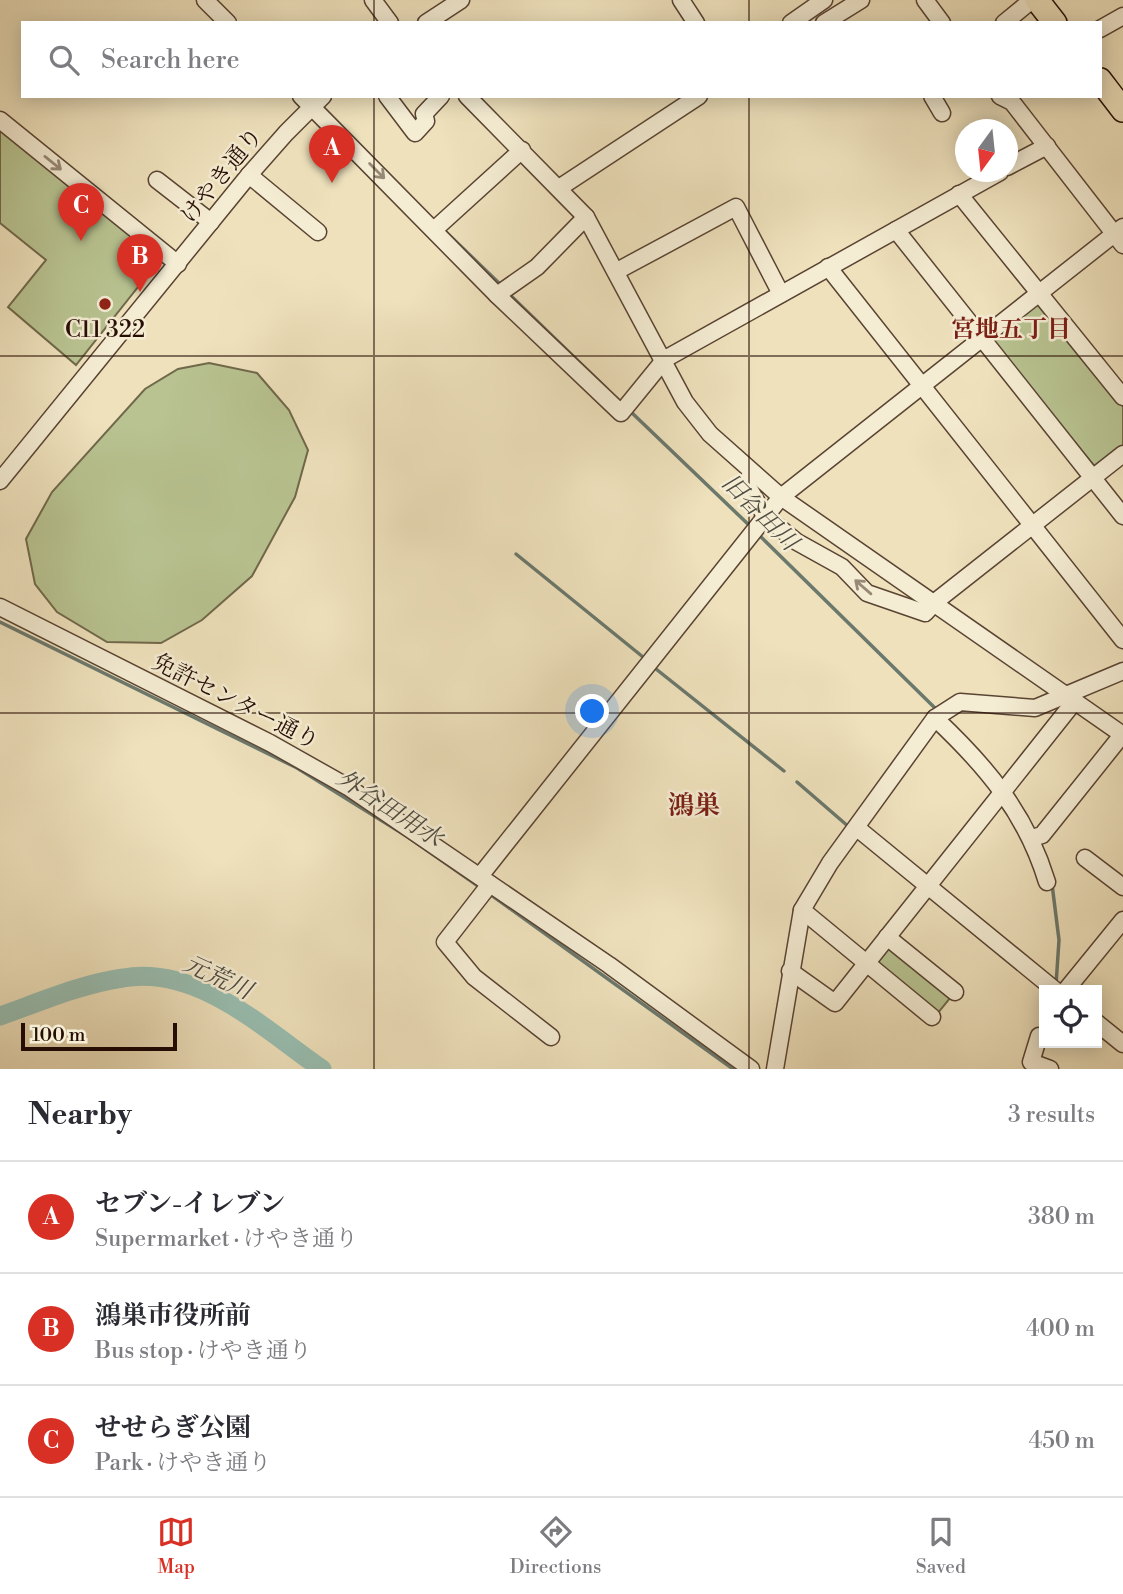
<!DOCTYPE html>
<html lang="en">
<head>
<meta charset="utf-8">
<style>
  body { margin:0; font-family:"Libre Bodoni","Noto Serif JP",serif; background:#f7f7f7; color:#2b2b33 }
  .controls { position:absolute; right:21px; bottom:21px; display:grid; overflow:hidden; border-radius:0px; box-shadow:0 4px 18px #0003 }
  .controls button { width:63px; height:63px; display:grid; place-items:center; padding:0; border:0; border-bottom:2px solid #e1e1e2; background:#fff; color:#2b2b33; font:35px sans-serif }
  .compass { position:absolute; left:955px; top:119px; width:63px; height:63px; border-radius:50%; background:#fff; box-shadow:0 4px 18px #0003; rotate:195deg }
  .scale { position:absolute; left:21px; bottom:18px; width:156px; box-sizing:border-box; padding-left:7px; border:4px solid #270e04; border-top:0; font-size:19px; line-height:24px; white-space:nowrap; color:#270e04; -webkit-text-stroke:5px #f4ecd3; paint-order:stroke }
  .you { position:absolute; left:593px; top:712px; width:24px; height:24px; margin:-18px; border:5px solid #fff; border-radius:50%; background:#1a73e8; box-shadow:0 0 0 10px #1a73e833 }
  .badge { display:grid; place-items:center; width:46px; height:46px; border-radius:50%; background:#d93025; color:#fff; font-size:23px; font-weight:700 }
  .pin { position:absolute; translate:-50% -58px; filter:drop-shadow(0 2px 4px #0008) }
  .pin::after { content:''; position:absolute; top:37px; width:24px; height:21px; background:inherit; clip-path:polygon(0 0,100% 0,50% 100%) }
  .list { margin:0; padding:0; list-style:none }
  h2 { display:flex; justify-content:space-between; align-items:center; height:91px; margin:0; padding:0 28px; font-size:30px }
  h2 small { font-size:23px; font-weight:400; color:#7c7c81 }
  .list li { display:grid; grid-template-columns:46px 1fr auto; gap:21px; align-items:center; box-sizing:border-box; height:112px; padding:0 28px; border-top:2px solid #e1e1e2 }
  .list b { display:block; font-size:26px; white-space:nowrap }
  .list p { margin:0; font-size:23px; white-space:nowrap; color:#7c7c81 }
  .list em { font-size:23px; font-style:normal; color:#7c7c81 }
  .icon { flex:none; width:38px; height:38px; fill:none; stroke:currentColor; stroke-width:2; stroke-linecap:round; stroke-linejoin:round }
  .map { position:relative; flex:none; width:1123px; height:1069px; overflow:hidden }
  .search { position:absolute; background:#fff; box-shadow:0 4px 18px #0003; left:21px; right:21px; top:21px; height:77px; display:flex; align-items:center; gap:18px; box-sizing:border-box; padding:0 24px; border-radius:0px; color:#7c7c81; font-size:26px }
  .sheet { height:427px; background:#fff }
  nav { display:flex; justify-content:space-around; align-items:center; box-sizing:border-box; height:98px; border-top:2px solid #e1e1e2; background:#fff; font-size:19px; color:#7c7c81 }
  nav a { display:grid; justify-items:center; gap:4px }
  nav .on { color:#d93025 }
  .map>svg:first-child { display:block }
  .green { fill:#b8c391; stroke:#70684a; stroke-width:2 }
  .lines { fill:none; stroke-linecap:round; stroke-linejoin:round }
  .stream { stroke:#6b786c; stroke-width:3.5 }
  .river { stroke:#99beb1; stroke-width:19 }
  .minor-casing { stroke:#594332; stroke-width:19 }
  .highway-casing { stroke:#270e04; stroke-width:26 }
  .minor { stroke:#f4ecd3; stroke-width:16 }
  .highway { stroke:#eee1bc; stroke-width:23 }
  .oneway { stroke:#988876 }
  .grid { fill:none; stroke:#270e04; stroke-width:2; stroke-opacity:0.55 }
  .poi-dot { fill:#8f2418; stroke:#f4ecd3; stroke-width:2.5 }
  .labels { text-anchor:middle; stroke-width:5; stroke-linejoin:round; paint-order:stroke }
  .street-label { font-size:23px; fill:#270e04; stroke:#f4ecd3 }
  .poi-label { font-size:23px; fill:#270e04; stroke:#f4ecd3 }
  .neighbourhood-label { font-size:24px; font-weight:bold; fill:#7a1f14; stroke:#f4ecd3 }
  .water-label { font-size:24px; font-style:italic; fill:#4f4c41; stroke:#f4ecd3 }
  .quarter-label { font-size:26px; font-weight:bold; fill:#7a1f14; stroke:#f4ecd3 }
</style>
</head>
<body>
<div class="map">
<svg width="1123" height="1069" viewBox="0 0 1123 1069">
  <rect width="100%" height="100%" fill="#eee1bc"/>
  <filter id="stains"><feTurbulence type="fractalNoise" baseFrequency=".00286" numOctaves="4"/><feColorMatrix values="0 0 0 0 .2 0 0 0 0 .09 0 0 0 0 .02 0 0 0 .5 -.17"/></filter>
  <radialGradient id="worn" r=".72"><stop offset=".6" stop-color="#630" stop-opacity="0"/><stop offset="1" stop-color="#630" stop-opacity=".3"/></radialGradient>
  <g class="green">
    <polygon points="0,127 161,258 76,365 8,307 46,260 0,223"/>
    <polygon points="1038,299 1123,404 1123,445 1095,467 991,340"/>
    <polygon points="209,363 257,373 289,410 308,450 295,497 252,576 202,620 161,643 107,642 57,612 35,584 26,539 52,492 145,389 178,369"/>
    <polygon points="887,937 955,992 933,1019 866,963"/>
  </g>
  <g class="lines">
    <g class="stream">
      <polyline points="445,231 502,286"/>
      <polyline points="507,292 607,389"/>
      <polyline points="630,411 751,527"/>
      <polyline points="759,535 938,711"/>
      <polyline points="516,554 643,657"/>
      <polyline points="0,622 297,768 408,837 481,888"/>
      <polyline points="656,669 784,771"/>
      <polyline points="797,782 849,827"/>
      <polyline points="1052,884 1059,940 1056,985"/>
      <polyline points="487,892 733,1069"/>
    </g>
    <path class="river" d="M0,1016C40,1002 81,984 123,978C198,965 264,1029 322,1069"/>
    <g class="minor-casing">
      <g id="minor">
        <polyline points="205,0 228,23"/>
        <polyline points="373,0 390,23"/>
        <polyline points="681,0 696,23"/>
        <polyline points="925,0 942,23"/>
        <polyline points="426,23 461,0"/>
        <polyline points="791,23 824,0"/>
        <polyline points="824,23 861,0"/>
        <polyline points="1004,23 1032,0"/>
        <polyline points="1100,29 1123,16"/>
        <polyline points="301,96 497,295 537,267 586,217"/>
        <polyline points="387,96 415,133 426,121 424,114 441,96"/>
        <polyline points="467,96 586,217 685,402 710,434 781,497 1123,735"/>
        <polyline points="932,96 942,113"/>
        <polyline points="1000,96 1012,102 1123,245"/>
        <polyline points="0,120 178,264"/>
        <polyline points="1007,167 1047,146"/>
        <polyline points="249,175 318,232"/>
        <polyline points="157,180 211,222"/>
        <polyline points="559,188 699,96"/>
        <polyline points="959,194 1123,397"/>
        <polyline points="435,229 522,150"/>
        <polyline points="896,230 1123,516"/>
        <polyline points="828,267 1123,640"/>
        <polyline points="617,271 736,207 781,294"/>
        <polyline points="497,295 621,413 665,359 1000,172"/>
        <polyline points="751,472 747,485 765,516 797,542 842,567 867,593 925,613 935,602 1123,454"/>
        <polyline points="0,481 249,175 286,133 323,96"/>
        <polyline points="0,607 270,743 348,787 609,965 751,1069"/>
        <path d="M935,718C986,766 1026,813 1047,882"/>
        <polyline points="857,828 1055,990"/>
        <polyline points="1032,838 1042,835 1122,735"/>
        <polyline points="1085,858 1123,887"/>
        <polyline points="480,876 781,497 1123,227"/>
        <polyline points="490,884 445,942 474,977 551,1037"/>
        <polyline points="802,910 932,1017"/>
        <polyline points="887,937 955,992"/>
        <polyline points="790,971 835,1003 1074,702"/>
        <polyline points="1066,990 1123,920"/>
        <polyline points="1097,1023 1123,1044"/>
        <polyline points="1039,1036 1031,1062 1050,1069"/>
        <polyline points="775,1069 802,910 830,863 935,718 960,702 1035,708 1123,671"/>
      </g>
    </g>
    <g class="highway-casing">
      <g id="highway">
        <polyline points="1037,0 1055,23"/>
        <polyline points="1100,80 1123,110"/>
      </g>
    </g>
    <use href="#minor" class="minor"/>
    <use href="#highway" class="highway"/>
  </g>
  <defs><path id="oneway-shaft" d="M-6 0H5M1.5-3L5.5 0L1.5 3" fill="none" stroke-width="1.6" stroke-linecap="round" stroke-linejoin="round" transform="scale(1.75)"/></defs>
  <g class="oneway">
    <use href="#oneway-shaft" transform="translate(53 163) rotate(39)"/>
    <use href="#oneway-shaft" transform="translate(377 171) rotate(45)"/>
    <use href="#oneway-shaft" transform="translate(863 587) rotate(-139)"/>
  </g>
  <path class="grid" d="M374,0V23M749,0V23M374,96V1069M749,96V1069M0,356H1123M0,713H1123"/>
  <circle class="poi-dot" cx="105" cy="304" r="7"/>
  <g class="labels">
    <g class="street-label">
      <text transform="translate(221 175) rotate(-51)" y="8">けやき通り</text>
      <text transform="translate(236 701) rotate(27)" y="8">免許センター通り</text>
    </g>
    <g class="poi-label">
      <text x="105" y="337">C11 322</text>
    </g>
    <g class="neighbourhood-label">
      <text x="1011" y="337">宮地五丁目</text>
    </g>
    <g class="water-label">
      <text transform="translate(760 512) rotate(45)" y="8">旧谷田川</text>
      <text transform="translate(390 808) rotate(33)" y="8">外谷田用水</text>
      <text transform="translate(218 977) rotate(25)" y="8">元荒川</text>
    </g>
    <g class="quarter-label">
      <text x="694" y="814">鴻巣</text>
    </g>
  </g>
  <rect width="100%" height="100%" filter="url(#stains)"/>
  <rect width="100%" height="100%" fill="url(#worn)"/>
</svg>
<div class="controls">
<button><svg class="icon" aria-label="locate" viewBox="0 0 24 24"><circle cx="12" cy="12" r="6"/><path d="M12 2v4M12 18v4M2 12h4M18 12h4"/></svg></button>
</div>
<svg class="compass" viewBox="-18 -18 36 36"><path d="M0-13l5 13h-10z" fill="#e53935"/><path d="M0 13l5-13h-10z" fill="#7c7c81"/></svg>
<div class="scale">100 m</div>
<div class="you"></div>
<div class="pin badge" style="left:332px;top:183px">A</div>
<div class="pin badge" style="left:140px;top:292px">B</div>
<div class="pin badge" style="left:81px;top:241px">C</div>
<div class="search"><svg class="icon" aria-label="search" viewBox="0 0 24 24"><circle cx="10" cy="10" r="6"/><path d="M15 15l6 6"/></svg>Search here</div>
</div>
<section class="sheet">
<h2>Nearby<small>3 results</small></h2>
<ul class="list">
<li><span class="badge">A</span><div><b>セブン-イレブン</b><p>Supermarket · けやき通り</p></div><em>380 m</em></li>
<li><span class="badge">B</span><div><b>鴻巣市役所前</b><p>Bus stop · けやき通り</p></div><em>400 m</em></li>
<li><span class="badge">C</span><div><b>せせらぎ公園</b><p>Park · けやき通り</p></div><em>450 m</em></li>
</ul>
</section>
<nav>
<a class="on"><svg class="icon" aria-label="map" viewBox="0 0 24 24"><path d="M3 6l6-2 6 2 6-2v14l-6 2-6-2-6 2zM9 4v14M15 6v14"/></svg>Map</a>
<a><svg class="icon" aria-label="directions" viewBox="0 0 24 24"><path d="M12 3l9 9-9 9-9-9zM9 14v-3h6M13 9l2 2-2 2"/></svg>Directions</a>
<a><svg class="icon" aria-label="saved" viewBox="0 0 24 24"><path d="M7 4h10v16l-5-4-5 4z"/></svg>Saved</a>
</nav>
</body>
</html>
